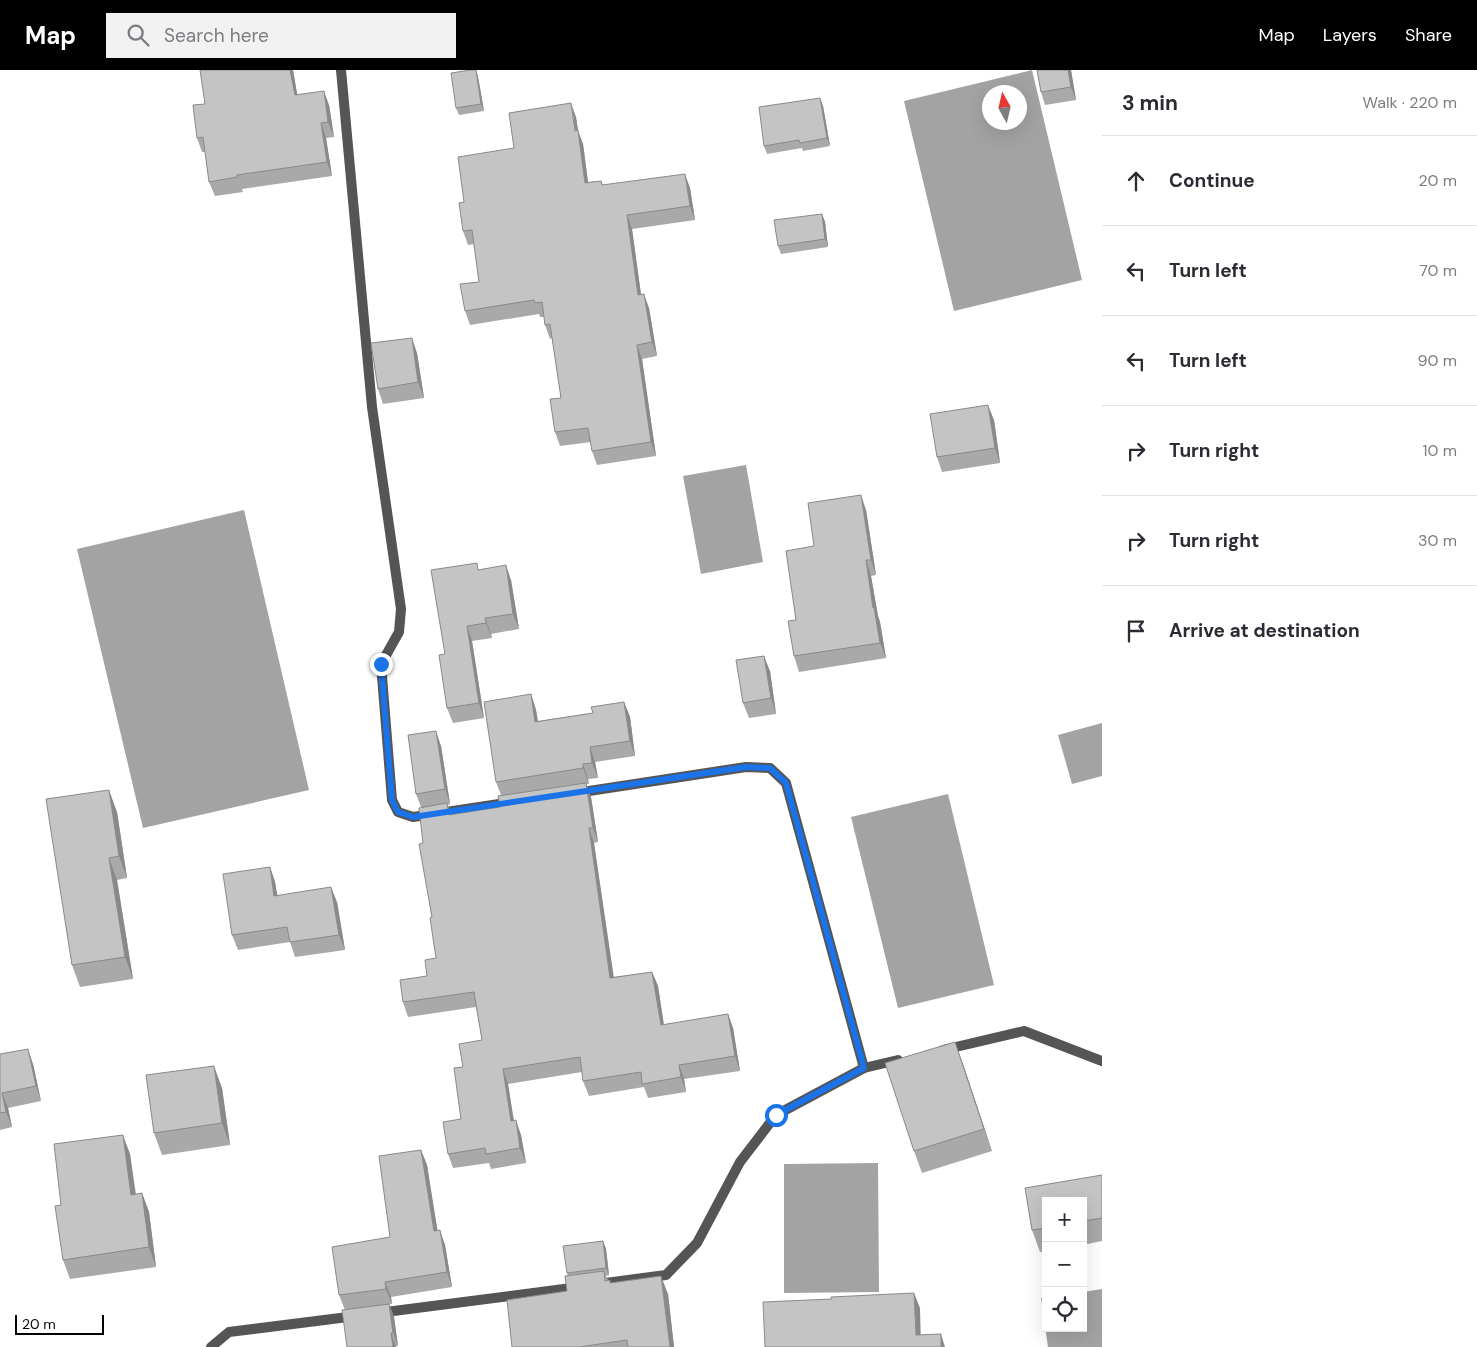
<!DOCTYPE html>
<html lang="en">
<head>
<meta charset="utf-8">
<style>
  body { margin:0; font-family:"DM Sans",sans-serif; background:#f2f2f3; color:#2b2b33 }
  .controls { position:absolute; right:15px; bottom:15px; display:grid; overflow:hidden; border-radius:0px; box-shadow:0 5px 20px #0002 }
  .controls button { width:45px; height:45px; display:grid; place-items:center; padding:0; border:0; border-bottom:1px solid #e1e1e2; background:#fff; color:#2b2b33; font:25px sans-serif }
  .compass { position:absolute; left:982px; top:15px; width:45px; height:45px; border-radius:50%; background:#fff; box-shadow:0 5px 20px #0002; rotate:352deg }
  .scale { position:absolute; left:15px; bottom:12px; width:89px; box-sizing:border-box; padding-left:5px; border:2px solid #000; border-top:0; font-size:14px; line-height:18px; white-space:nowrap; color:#000; -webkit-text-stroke:4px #fff; paint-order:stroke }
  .stop { position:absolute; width:15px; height:15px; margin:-11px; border:4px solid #1a73e8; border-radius:50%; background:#fff }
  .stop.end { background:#1a73e8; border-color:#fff; box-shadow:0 1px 5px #0008 }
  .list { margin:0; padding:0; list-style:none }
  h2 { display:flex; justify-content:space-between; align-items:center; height:65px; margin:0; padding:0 20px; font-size:21px }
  h2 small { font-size:16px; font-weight:400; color:#7c7c81 }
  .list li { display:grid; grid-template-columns:32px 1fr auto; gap:15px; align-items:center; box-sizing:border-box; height:90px; padding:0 20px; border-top:1px solid #e1e1e2 }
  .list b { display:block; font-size:19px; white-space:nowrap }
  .list em { font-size:16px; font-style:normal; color:#7c7c81 }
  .icon { flex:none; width:28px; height:28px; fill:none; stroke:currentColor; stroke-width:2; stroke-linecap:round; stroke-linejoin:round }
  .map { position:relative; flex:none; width:1102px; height:1277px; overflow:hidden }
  header { display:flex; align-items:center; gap:30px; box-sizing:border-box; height:70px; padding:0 25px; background:#000; color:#fff }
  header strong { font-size:24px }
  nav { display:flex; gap:28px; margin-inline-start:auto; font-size:18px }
  .search { width:350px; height:45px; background:#f2f2f3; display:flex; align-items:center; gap:12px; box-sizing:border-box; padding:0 18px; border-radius:0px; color:#7c7c81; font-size:19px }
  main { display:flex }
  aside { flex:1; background:#fff }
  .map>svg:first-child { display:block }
  .water { fill:#a3a3a3; fill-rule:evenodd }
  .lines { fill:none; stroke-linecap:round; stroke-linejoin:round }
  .street { stroke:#555; stroke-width:10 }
  .wall { fill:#a9a9a9 }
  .shaded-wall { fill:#898989 }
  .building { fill:#c4c4c4; stroke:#898989 }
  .route { stroke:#1a73e8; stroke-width:6 }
</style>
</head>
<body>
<header>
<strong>Map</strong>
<div class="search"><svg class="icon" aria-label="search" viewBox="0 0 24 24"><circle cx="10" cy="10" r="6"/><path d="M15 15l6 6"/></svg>Search here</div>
<nav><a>Map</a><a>Layers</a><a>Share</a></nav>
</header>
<main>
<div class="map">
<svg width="1102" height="1277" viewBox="0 0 1102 1277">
  <rect width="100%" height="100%" fill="#fff"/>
  <g class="water">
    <path d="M1032,0L1082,210L954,241L904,31ZM1019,22V52H989V22Z"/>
    <polygon points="746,395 763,492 701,504 683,406"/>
    <polygon points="244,440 309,720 143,758 77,479"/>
    <polygon points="1102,653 1102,706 1072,714 1058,665"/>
    <polygon points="948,724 994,915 898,938 851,747"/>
    <polygon points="878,1093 879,1222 784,1223 784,1094"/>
    <polygon points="1102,1219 1102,1277 1048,1277 1041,1228 1046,1227 1046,1258 1083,1258 1083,1222"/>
  </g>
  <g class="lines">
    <g class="street">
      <polyline points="341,0 372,337 401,539 399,562 381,594 392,730 398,742 413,747 512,732"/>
      <polyline points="576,723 746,697 770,698 786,713 864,998"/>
      <polyline points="943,980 1024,961 1102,991"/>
      <polyline points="598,1214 666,1205 697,1173 740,1092 776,1045 864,998 898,990"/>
      <polyline points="378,1243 579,1217"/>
      <polyline points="211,1277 229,1262 356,1246"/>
    </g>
  </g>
  <g class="wall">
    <polygon points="293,0 297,25 329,35 334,67 326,68 332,106 242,119 243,122 215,126 209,112 205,82 202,82 197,68 205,34"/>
    <polygon points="476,0 478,7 484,41 459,45 456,38"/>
    <polygon points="1037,0 1071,0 1076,30 1045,35 1041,22"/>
    <polygon points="823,36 830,76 803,81 802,78 767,84 764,76"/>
    <polygon points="576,47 578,61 583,74 588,112 601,111 603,115 690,118 695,150 632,159 641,225 649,238 657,286 642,289 656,386 597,395 592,381 591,372 560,376 555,362 561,328 552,268 550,269 545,255 544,247 540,247 539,244 470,255 465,241 479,212 474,174 468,175 463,161 464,132"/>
    <polygon points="822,144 825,152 828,177 781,184 778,176"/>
    <polygon points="417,283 424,328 383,334 378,319"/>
    <polygon points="994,350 1000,393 942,402 937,387"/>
    <polygon points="866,440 876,505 871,506 878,546 880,552 886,588 799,602 794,586 814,476"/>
    <polygon points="479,500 511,510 519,559 491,564 492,568 472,571 484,648 453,653 447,638 445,584"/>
    <polygon points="770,601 776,644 749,648 743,633"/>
    <polygon points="531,624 536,640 538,651 593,643 624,632 630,647 635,686 595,692 598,708 588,709 589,714 586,714 591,727 598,772 594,773 613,907 652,902 658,916 664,955 728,944 733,958 740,1001 684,1009 686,1022 648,1028 644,1017 589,1026 583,1011 582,1002 508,1014 514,1051 521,1065 526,1093 491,1099 489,1093 453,1098 448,1084 461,1049 463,997 482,970 476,937 408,947 403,932 427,906 436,888 423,773 421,737 416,724 441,676 450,734 448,735 451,744 500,737 501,725 496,712"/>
    <polygon points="117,742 127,808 117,810 133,909 80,917 72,895"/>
    <polygon points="270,797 275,812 277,826 337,832 345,880 295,887 290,872 238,880 232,865"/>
    <polygon points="0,984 33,994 41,1031 8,1038 12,1057 0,1060"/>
    <polygon points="963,994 992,1081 922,1103 914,1081"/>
    <polygon points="222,1018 230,1075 162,1085 154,1063"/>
    <polygon points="421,1080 427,1095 437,1161 445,1175 452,1217 391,1227 392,1234 389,1234 394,1247 398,1276 396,1276 396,1277 347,1277 345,1240 339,1225 390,1167"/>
    <polygon points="130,1084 136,1124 142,1123 149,1142 156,1197 70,1209 63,1190 61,1135"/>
    <polygon points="1102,1105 1102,1171 1083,1175 1083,1131 1046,1131 1046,1181 1040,1182 1032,1160 1025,1118"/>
    <polygon points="603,1171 606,1179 609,1205 606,1206 608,1210 611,1213 668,1224 674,1277 512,1277 567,1221 568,1206 567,1203"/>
  </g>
  <g class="shaded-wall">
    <polygon points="290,0 293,0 300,40 295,25"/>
    <polygon points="476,0 478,7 484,41 481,34"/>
    <polygon points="1068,0 1071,0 1076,30 1071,17"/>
    <polygon points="324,21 329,35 334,67 328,52"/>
    <polygon points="820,28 823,36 830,76 827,68"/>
    <polygon points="571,33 576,47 578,61 583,74 590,127 585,113"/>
    <polygon points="321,53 326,68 332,106 327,92"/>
    <polygon points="685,104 690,118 695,150 690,136"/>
    <polygon points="822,144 825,152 828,177 825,169"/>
    <polygon points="627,145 632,159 643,239 638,225"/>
    <polygon points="644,224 649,238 657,286 652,272"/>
    <polygon points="412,268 417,283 424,328 418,312"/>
    <polygon points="637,275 642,289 656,386 651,372"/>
    <polygon points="988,335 994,350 1000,393 995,378"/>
    <polygon points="861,425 866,440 876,505 871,490"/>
    <polygon points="866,490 871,506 878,546 880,552 886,588 880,573 873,538"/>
    <polygon points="506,495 511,510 519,559 513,544"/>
    <polygon points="485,548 491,564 492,568 486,553"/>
    <polygon points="467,556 472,571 484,648 479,633"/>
    <polygon points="764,586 770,601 776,644 771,628"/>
    <polygon points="531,624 536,640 540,667 535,652"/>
    <polygon points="624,632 630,647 635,686 630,671"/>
    <polygon points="436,661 441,676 450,734 445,719"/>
    <polygon points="590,677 595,692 598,708 592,693"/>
    <polygon points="583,694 588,709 589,714 583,698"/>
    <polygon points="586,713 591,727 598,772 593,758"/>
    <polygon points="109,720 117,742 127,808 119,786"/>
    <polygon points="447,733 452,748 449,745"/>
    <polygon points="589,758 594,773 616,922 610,908"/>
    <polygon points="109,788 117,810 133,909 125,887"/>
    <polygon points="270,797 275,812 280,841 274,826"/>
    <polygon points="331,817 337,832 345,880 339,865"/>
    <polygon points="652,902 658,916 666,970 661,955"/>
    <polygon points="728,944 733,958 740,1001 735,986"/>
    <polygon points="955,972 963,994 992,1081 984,1059"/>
    <polygon points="28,979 33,994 41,1031 36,1016"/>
    <polygon points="679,995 684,1009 686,1022 681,1007"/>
    <polygon points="214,996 222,1018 230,1075 222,1053"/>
    <polygon points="503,999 508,1014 516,1066 511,1051"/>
    <polygon points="2,1023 8,1038 12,1057 6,1042"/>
    <polygon points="516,1050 521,1065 526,1093 520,1078"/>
    <polygon points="123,1065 130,1084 138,1144 131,1125"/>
    <polygon points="421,1080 427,1095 440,1176 434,1161"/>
    <polygon points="142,1123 149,1142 156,1197 149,1177"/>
    <polygon points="440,1160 445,1175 452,1217 447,1202"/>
    <polygon points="603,1171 606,1179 609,1205 606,1198"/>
    <polygon points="661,1206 668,1224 674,1277 670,1277"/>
    <polygon points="385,1212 391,1227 392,1234 386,1219"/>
    <polygon points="914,1223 920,1238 921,1277 916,1265"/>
    <polygon points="389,1234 394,1247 398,1276 393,1263"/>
    <polygon points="391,1263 396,1277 393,1277"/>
    <polygon points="941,1264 945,1277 941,1277"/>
  </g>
  <g class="building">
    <polygon points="200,0 290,0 295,25 324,21 328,52 321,53 327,92 237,105 237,107 209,112 203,67 197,68 193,35 205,34"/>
    <polygon points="471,0 476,0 481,34 456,38 451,3"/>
    <polygon points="1037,0 1068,0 1071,17 1041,22"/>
    <polygon points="820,28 827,68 800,73 799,70 764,76 759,37"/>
    <polygon points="571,33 575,61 578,60 585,113 601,111 602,115 685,104 690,136 627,145 638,225 644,224 652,272 637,275 651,372 592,381 588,358 555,362 550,329 561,328 550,254 545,255 542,232 535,233 534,230 465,241 460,214 479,212 472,160 463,161 459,133 464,132 458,87 514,78 509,43"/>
    <polygon points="822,144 825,169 778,176 774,150"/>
    <polygon points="412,268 418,312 378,319 371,273"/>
    <polygon points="988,335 995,378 937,387 930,344"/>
    <polygon points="861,425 871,490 866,490 873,538 874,537 880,573 794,586 788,551 796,550 786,481 814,476 808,433"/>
    <polygon points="477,493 478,500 506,495 513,544 485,548 486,553 467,556 479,633 447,638 439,585 445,584 431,500"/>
    <polygon points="764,586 771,628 743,633 736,590"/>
    <polygon points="531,624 535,652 593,643 591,637 624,632 630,671 590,677 592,693 583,694 583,698 496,712 484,632"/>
    <polygon points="436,661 445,719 416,724 408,665"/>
    <polygon points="586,713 593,758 589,758 610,908 652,902 661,955 728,944 735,986 679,995 681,1007 642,1014 641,1002 583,1011 580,987 503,999 511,1051 516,1050 520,1078 486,1084 485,1078 448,1084 443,1052 461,1049 454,998 463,997 459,974 482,970 474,922 403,932 400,910 427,906 425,890 436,888 430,848 432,847 419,774 423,773 419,738 447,733 449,745 500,737 498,726"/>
    <polygon points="109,720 119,786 109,788 125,887 72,895 46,729"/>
    <polygon points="270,797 274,826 331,817 339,865 290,872 287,857 232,865 223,804"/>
    <polygon points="955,972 984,1059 914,1081 885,993"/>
    <polygon points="28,979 36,1016 2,1023 6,1042 0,1043 0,984"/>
    <polygon points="214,996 222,1053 154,1063 146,1005"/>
    <polygon points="123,1065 131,1125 142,1123 149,1177 63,1190 55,1136 61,1135 54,1074"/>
    <polygon points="421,1080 434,1161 440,1160 447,1202 385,1212 386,1219 339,1225 332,1177 390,1167 379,1086"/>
    <polygon points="1102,1105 1102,1148 1083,1151 1083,1131 1046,1131 1046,1158 1032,1160 1025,1118"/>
    <polygon points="603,1171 606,1198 567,1203 563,1176"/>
    <polygon points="604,1201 605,1211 610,1210 610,1213 661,1206 670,1277 628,1277 627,1270 579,1277 512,1277 507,1230 567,1221 565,1206"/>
    <polygon points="914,1223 916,1265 941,1264 941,1277 765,1277 763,1232 832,1229 831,1227"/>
    <polygon points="389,1234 393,1263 391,1263 393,1277 347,1277 342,1240"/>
  </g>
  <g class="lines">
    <polyline class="route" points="381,594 392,730 398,742 413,747 746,697 770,698 786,713 864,998 776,1045"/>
  </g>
</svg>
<div class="controls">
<button>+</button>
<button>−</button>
<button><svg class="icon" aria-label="locate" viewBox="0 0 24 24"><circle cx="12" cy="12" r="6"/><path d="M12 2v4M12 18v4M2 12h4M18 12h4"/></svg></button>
</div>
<svg class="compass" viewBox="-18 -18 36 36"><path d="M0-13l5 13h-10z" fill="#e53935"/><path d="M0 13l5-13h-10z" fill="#7c7c81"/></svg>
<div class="scale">20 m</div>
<div class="stop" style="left:776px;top:1045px"></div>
<div class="stop end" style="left:381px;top:594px"></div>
</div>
<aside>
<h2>3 min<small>Walk · 220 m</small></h2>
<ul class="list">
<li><svg class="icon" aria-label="ahead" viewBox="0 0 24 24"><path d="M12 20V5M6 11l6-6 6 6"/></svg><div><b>Continue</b></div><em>20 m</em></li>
<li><svg class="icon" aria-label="left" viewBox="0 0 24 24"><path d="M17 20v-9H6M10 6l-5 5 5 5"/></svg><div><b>Turn left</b></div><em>70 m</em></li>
<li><svg class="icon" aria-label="left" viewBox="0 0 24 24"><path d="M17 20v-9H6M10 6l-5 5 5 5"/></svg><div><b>Turn left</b></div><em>90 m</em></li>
<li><svg class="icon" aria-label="right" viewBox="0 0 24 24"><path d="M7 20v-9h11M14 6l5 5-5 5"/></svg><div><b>Turn right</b></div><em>10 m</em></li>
<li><svg class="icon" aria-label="right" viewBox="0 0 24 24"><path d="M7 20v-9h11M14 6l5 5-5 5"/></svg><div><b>Turn right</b></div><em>30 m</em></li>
<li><svg class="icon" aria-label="arrive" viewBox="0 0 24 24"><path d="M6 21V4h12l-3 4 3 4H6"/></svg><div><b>Arrive at destination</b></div></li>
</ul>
</aside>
</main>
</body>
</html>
